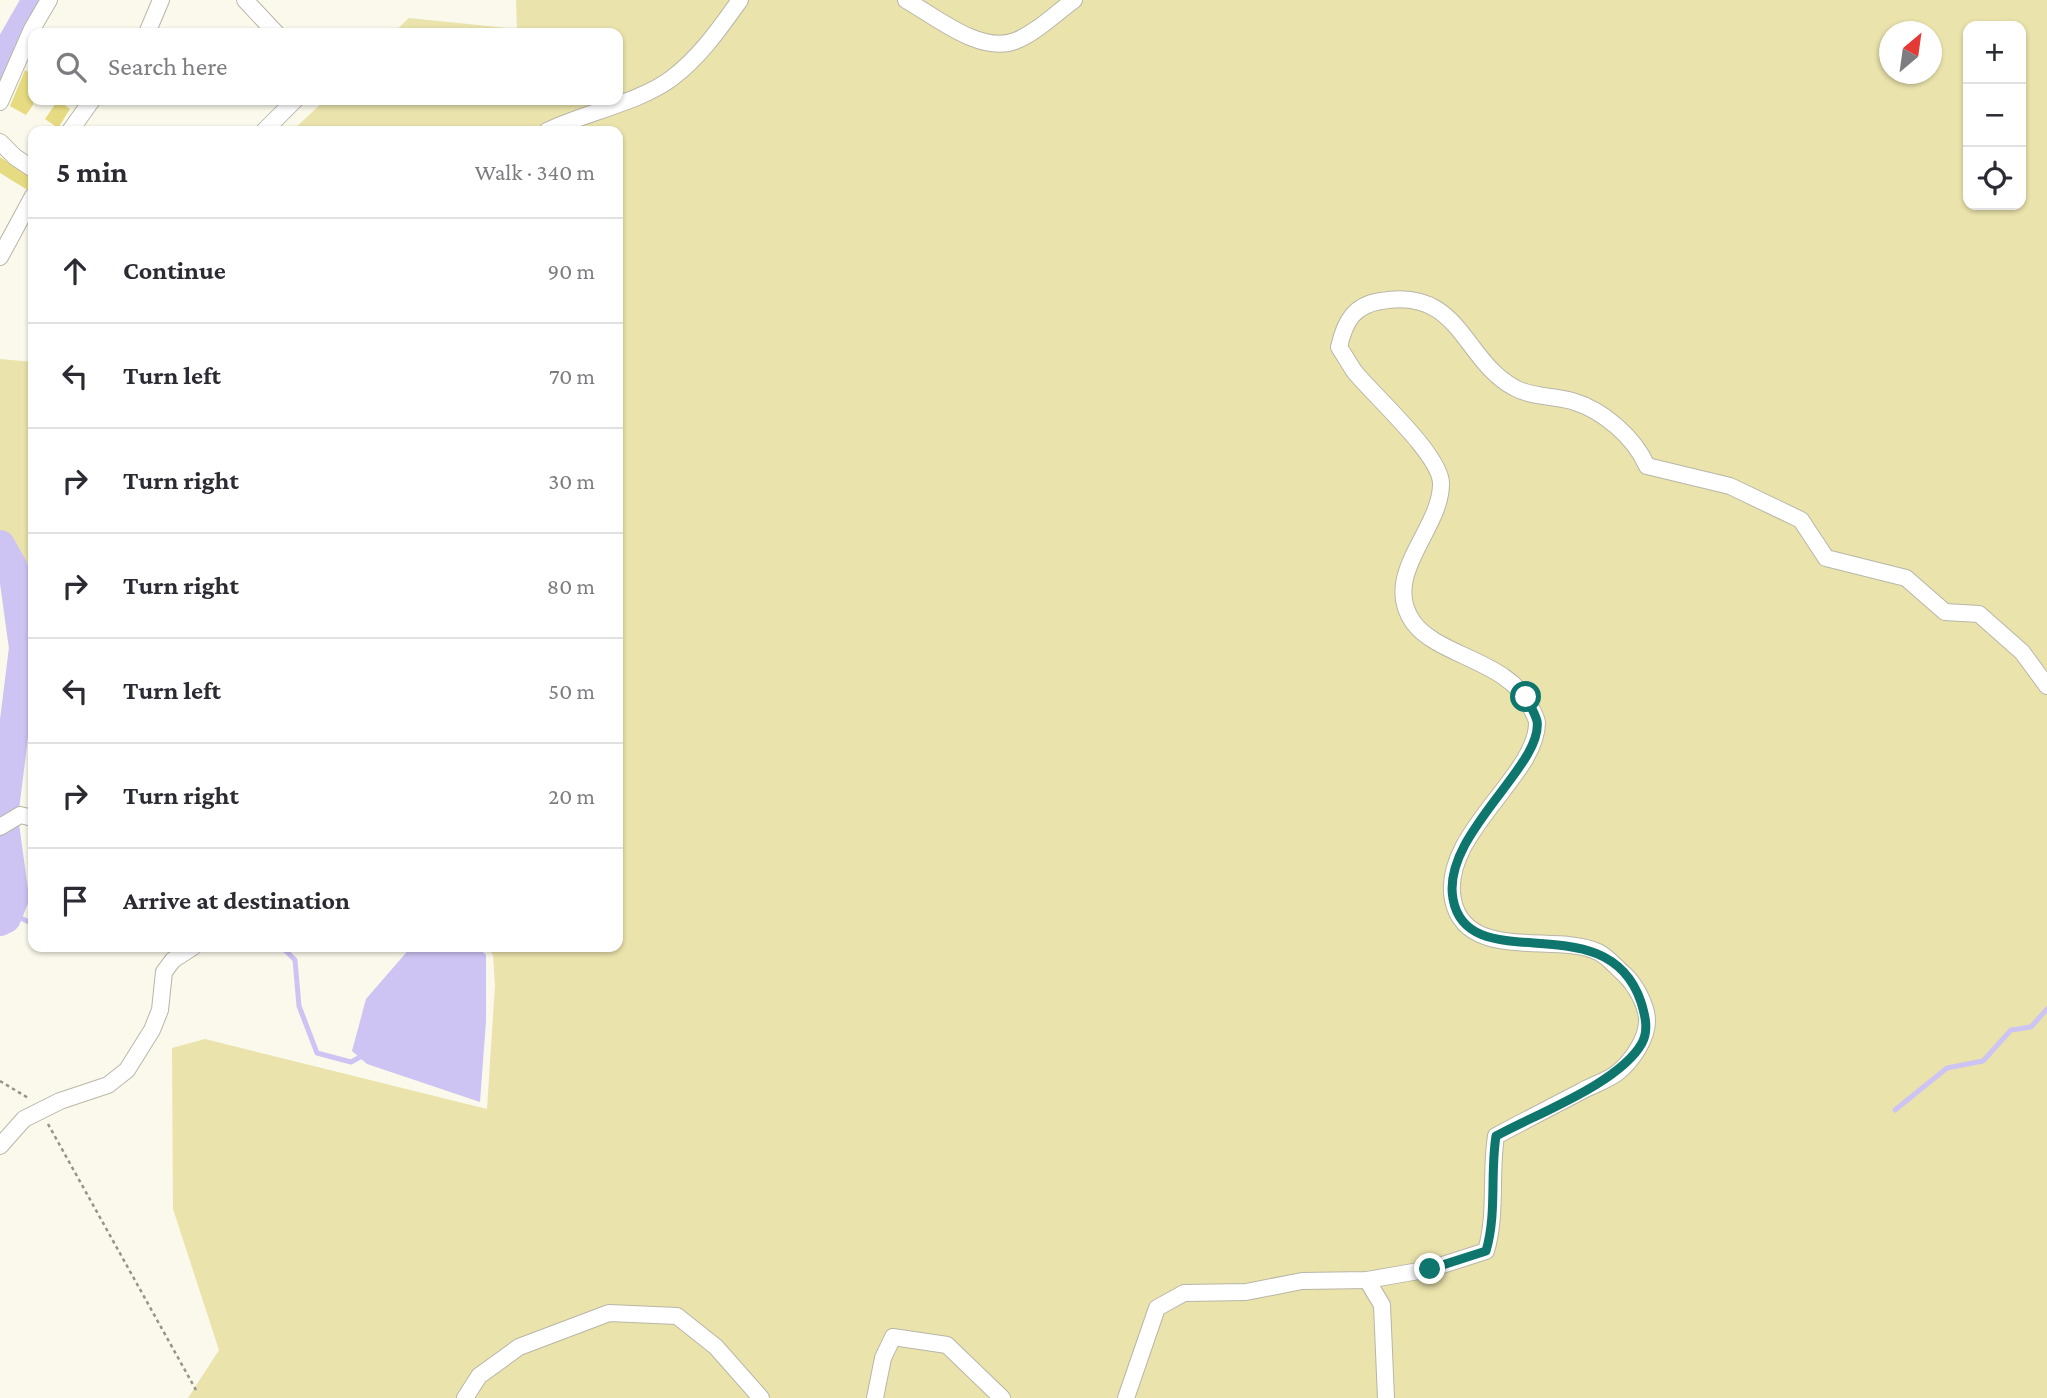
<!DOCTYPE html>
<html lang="en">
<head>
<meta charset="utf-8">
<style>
  body { margin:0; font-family:"Crimson Pro",serif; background:#f7f7f7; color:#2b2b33 }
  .controls { position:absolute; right:21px; top:21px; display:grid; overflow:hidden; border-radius:14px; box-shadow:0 2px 5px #0004 }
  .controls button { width:63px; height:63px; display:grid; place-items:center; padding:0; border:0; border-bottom:2px solid #e1e1e2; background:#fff; color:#2b2b33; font:35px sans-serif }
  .compass { position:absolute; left:1879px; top:21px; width:63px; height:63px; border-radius:50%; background:#fff; box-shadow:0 2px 5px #0004; rotate:29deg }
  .stop { position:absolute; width:21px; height:21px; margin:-16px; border:5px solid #0f766e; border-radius:50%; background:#fff }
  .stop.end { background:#0f766e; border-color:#fff; box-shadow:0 2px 7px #0008 }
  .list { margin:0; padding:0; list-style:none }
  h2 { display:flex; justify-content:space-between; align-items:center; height:91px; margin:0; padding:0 28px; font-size:30px }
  h2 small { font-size:23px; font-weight:400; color:#7c7c81 }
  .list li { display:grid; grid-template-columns:46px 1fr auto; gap:21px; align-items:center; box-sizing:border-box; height:105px; padding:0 28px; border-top:2px solid #e1e1e2 }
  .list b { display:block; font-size:26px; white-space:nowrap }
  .list em { font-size:23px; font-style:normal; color:#7c7c81 }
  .icon { flex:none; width:38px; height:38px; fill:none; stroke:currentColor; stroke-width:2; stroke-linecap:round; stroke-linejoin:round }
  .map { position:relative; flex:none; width:2047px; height:1398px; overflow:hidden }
  .search { position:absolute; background:#fff; box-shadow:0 2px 5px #0004; left:28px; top:28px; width:595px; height:77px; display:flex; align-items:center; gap:18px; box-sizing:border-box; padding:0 24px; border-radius:14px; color:#7c7c81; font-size:26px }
  .panel { position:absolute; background:#fff; box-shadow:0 2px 5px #0004; left:28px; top:126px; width:595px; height:826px; border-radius:14px }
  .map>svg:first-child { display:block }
  .green { fill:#eae3ac; fill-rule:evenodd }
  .water { fill:#cec4f4 }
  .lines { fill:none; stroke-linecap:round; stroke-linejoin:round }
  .stream { stroke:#cec4f4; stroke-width:5 }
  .river { stroke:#cec4f4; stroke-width:30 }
  .building { fill:#e7db81 }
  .street-casing { stroke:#b8b6a8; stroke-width:18 }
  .path { stroke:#95938a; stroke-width:2.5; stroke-dasharray:3.5 3.5; stroke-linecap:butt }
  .street { stroke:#fff; stroke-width:16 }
  .route { stroke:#0f766e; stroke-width:9 }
</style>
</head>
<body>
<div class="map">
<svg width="2047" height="1398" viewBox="0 0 2047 1398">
  <rect width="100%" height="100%" fill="#fbf9eb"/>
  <g class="green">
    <path d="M516,0H2047V1398H188L219,1350L173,1209L172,1048L205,1039L487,1109L495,985L493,955L487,947H618V131H292L325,100H618V33H393L409,18L517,29ZM1968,26H2021V205H1968ZM1890,32H1932V74H1890Z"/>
    <polygon points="0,359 33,362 33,721 0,568"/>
  </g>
  <polygon class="water" points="411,947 478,947 486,955 486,1021 480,1102 367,1064 352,1051 366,999"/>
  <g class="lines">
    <g class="stream">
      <polyline points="8,912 33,924"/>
      <polyline points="282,947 295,960 299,1006 317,1053 351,1062 364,1055"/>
      <polyline points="1895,1110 1947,1068 1983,1061 2011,1030 2031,1027 2047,1009"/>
    </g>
    <g class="river">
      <polyline points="0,73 13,42 37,0"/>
      <polyline points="0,545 13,568 24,648 3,817 14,898 6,918 0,921"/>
    </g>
  </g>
  <g class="building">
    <polygon points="25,70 33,75 33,105 26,115 10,106"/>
    <polygon points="58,100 70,109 58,128 45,119"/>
    <polygon points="0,157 33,179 33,186 26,189 0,173"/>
  </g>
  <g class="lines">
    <g class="street-casing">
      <g id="street">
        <polyline points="245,0 276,33"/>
        <path d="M906,0C936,17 980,54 1015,41C1036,33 1056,13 1074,0"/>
        <polyline points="147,33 161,0"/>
        <polyline points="0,102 32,29 49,0"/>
        <polyline points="70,131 92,100"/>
        <polyline points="264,131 295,100"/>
        <path d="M547,131C583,113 641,102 672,78C700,57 720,28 740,0"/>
        <polyline points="0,142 15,157 33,169"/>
        <polyline points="0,257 33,196"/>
        <polyline points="0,827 20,815 33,818"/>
        <polyline points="0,1146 24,1119 60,1101 108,1085 127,1070 152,1030 160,1010 164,972 173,960 193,947"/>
        <polyline points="1367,1280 1382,1305 1386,1398"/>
        <polyline points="465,1398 479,1376 519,1347 609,1313 677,1316 716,1347 761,1398"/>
        <polyline points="875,1398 883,1358 893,1337 947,1345 1002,1398"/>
        <path d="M1126,1398L1157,1308L1184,1293L1246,1292L1302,1281L1367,1280L1430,1269L1486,1251C1497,1214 1490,1174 1496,1136C1524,1121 1553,1106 1582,1091C1593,1085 1608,1080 1617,1073C1632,1061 1648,1038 1647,1019C1646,1004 1635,984 1624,974C1616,967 1607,956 1598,952C1556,932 1466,963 1453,900C1440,835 1537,776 1537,723C1537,719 1533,712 1531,708C1510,660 1438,657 1413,622C1380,575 1442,529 1441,483C1440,454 1373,395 1354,371C1349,363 1344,355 1339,347C1345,321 1354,305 1381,301C1461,287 1462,360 1515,388C1531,397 1555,396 1572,401C1603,410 1634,437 1647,466L1730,486L1801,520L1826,558L1906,578L1945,612L1979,614L2022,652L2047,686"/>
      </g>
    </g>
    <g class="path">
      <polyline points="0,1081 30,1099"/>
      <polyline points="48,1124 196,1390"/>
    </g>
    <use href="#street" class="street"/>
  </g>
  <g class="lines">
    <path class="route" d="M1430,1269L1486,1251C1497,1214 1490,1174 1496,1136C1536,1114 1620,1083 1642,1043C1649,1030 1645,1015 1641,1002C1607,901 1468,981 1453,899C1441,835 1544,765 1537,721C1535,713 1529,704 1526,697"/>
  </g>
</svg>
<div class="controls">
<button>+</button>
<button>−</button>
<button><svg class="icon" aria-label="locate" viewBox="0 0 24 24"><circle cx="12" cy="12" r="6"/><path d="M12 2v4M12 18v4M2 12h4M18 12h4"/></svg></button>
</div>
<svg class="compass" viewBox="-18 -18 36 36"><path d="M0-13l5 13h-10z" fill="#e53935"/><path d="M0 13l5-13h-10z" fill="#7c7c81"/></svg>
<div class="stop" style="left:1526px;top:697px"></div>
<div class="stop end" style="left:1430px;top:1269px"></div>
<div class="search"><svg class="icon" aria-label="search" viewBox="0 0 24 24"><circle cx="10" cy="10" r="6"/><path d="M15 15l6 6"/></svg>Search here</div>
<section class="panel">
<h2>5 min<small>Walk · 340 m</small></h2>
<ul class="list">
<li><svg class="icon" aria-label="ahead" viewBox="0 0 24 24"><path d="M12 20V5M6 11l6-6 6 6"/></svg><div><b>Continue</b></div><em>90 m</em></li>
<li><svg class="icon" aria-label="left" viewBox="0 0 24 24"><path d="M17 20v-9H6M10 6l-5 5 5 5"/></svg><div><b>Turn left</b></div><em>70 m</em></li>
<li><svg class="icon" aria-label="right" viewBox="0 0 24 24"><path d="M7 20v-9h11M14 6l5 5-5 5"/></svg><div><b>Turn right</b></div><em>30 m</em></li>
<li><svg class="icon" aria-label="right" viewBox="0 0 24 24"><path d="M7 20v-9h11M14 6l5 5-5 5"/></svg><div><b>Turn right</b></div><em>80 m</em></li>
<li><svg class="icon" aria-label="left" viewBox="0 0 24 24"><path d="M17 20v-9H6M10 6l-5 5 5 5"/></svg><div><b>Turn left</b></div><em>50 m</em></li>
<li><svg class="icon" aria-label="right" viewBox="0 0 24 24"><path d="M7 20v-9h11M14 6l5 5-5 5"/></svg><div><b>Turn right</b></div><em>20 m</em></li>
<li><svg class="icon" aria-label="arrive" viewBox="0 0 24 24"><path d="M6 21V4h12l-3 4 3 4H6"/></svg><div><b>Arrive at destination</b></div></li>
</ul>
</section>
</div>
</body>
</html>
